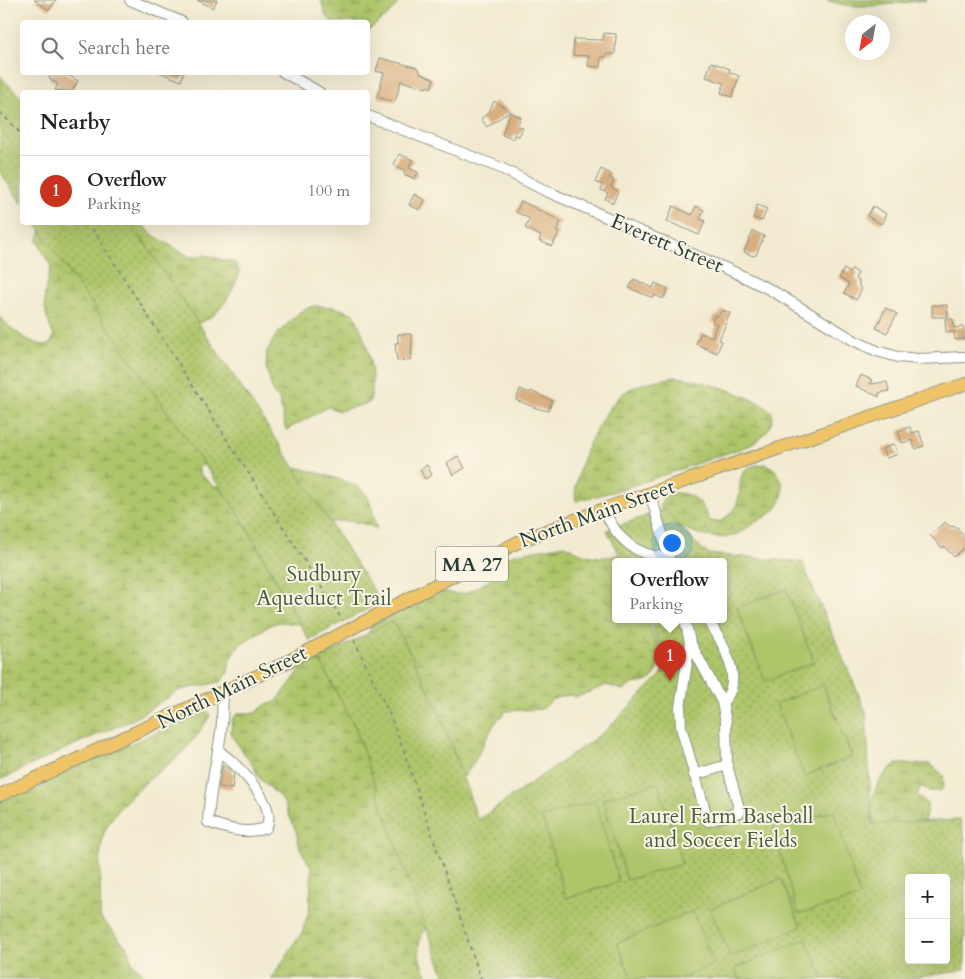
<!DOCTYPE html>
<html lang="en">
<head>
<meta charset="utf-8">
<style>
  body { margin:0; font-family:Cardo,serif; background:#f6f6f6; color:#222 }
  .controls { position:absolute; right:15px; bottom:15px; display:grid; overflow:hidden; border-radius:5px; box-shadow:0 5px 20px #0002 }
  .controls button { width:45px; height:45px; display:grid; place-items:center; padding:0; border:0; border-bottom:1px solid #e0e0e0; background:#fff; color:#222; font:25px sans-serif }
  .compass { position:absolute; left:845px; top:15px; width:45px; height:45px; border-radius:50%; background:#fff; box-shadow:0 5px 20px #0002; rotate:211deg }
  .you { position:absolute; left:671px; top:542px; width:18px; height:18px; margin:-12px; border:4px solid #fff; border-radius:50%; background:#1a73e8; box-shadow:0 0 0 8px #1a73e833 }
  .badge { display:grid; place-items:center; width:32px; height:32px; border-radius:50%; background:#c8321e; color:#fff; font-size:16px; font-weight:700 }
  .pin { position:absolute; translate:-50% -41px; filter:drop-shadow(0 1px 2px #0008) }
  .pin::after { content:''; position:absolute; top:26px; width:18px; height:15px; background:inherit; clip-path:polygon(0 0,100% 0,50% 100%) }
  .popup { position:absolute; left:612px; top:558px; width:115px; height:65px; box-sizing:border-box; display:grid; place-content:center; border-radius:5px; background:#fff; filter:drop-shadow(0 1px 4px #0005); font-size:16px; white-space:nowrap; color:#767676 }
  .popup b { font-size:19px; color:#222 }
  .popup::after { content:''; position:absolute; left:50%; top:100%; margin-left:-10px; border:10px solid transparent; border-top-color:#fff }
  .list { margin:0; padding:0; list-style:none }
  h2 { display:flex; justify-content:space-between; align-items:center; height:65px; margin:0; padding:0 20px; font-size:21px }
  h2 small { font-size:16px; font-weight:400; color:#767676 }
  .list li { display:grid; grid-template-columns:32px 1fr auto; gap:15px; align-items:center; box-sizing:border-box; height:70px; padding:0 20px; border-top:1px solid #e0e0e0 }
  .list b { display:block; font-size:19px; white-space:nowrap }
  .list p { margin:0; font-size:16px; white-space:nowrap; color:#767676 }
  .list em { font-size:16px; font-style:normal; color:#767676 }
  .icon { flex:none; width:28px; height:28px; fill:none; stroke:currentColor; stroke-width:2; stroke-linecap:round; stroke-linejoin:round }
  .map { position:relative; flex:none; width:965px; height:979px; overflow:hidden }
  .search { position:absolute; background:#fff; box-shadow:0 5px 20px #0002; left:20px; top:20px; width:350px; height:55px; display:flex; align-items:center; gap:12px; box-sizing:border-box; padding:0 18px; border-radius:5px; color:#767676; font-size:19px }
  .panel { position:absolute; background:#fff; box-shadow:0 5px 20px #0002; left:20px; top:90px; width:350px; height:135px; border-radius:5px }
  .map>svg:first-child { display:block }
  .wetland { fill:url(#wetland-marsh); stroke:#66814f }
  .park { fill:url(#park-dots); stroke:#66814f; fill-rule:evenodd }
  .pitch { fill:#aec56a; stroke:#66814f }
  .building { fill:#d9af80 }
  .lines { fill:none; stroke-linecap:round; stroke-linejoin:round }
  .minor-casing { stroke:#889482; stroke-width:12 }
  .major-casing { stroke:#889482; stroke-width:14 }
  .path { stroke:#889482; stroke-width:2; stroke-dasharray:4 4; stroke-linecap:butt }
  .minor { stroke:#fff; stroke-width:10 }
  .major { stroke:#efc469; stroke-width:12 }
  .labels { text-anchor:middle; stroke-width:4; stroke-linejoin:round; paint-order:stroke }
  .shield { fill:#fcf5e5; stroke:#617469; stroke-width:1 }
  .shield-label { font-size:20px; font-weight:bold; fill:#1f3d34 }
  .street-label { font-size:21px; fill:#1f3d34; stroke:#fcf5e5 }
  .park-label { font-size:21px; fill:#435f42; stroke:#fcf5e5 }
</style>
</head>
<body>
<div class="map">
<svg width="965" height="979" viewBox="0 0 965 979">
  <defs>
    <pattern id="wetland-marsh" width="20" height="14" patternUnits="userSpaceOnUse" patternTransform="scale(1.25)"><rect width="20" height="14" fill="#aec56a"/><path d="M1 5h8M5 5V1M11 12h8M15 12V8" fill="none" stroke="#8da158"/></pattern>
    <pattern id="park-dots" width="8" height="8" patternUnits="userSpaceOnUse" patternTransform="scale(1.25)"><rect width="8" height="8" fill="#aec56a"/><path d="M2 2h.1M6 6h.1" fill="none" stroke="#8da158" stroke-width="1.8" stroke-linecap="round"/></pattern>
  </defs>
  <rect width="100%" height="100%" fill="#fcf5e5"/>
  <filter id="ink" filterUnits="userSpaceOnUse"><feTurbulence type="fractalNoise" baseFrequency=".02" numOctaves="2"/><feDisplacementMap in="SourceGraphic" scale="10" xChannelSelector="R" yChannelSelector="G"/><feConvolveMatrix kernelMatrix="1 2 1 2 8 2 1 2 1" color-interpolation-filters="sRGB"/></filter>
  <filter id="wash" filterUnits="userSpaceOnUse"><feTurbulence type="fractalNoise" baseFrequency=".0096" numOctaves="4" result="noise"/><feDisplacementMap in="SourceGraphic" scale="20" xChannelSelector="R" yChannelSelector="G"/><feGaussianBlur stdDeviation="1.12" result="paint"/><feColorMatrix in="noise" values="0 0 0 0 0 0 0 0 0 0 0 0 0 0 0 0 0 1.4 0 .05"/><feComposite in="paint" operator="in"/></filter>
  <g filter="url(#wash)">
    <rect width="100%" height="100%" fill="#f2ead0"/>
    <g class="wetland">
      <polygon points="321,0 401,0 387,16 368,30 368,22 332,22 326,16"/>
      <path d="M827,0H926C895,3 856,12 827,0Z"/>
      <path d="M45,223L209,464L199,466V473L213,486L224,487L300,624L279,622L272,624L239,645L230,659L228,672L221,682L180,690L132,720L78,743L0,780V317C9,328 35,349 50,344L54,336C41,306 43,297 51,267L37,241Z"/>
      <path d="M105,223H140L156,237L190,257L205,255L235,263L240,273C230,296 220,319 193,324Z"/>
      <path d="M314,306L334,307L354,314C366,338 378,377 369,403L339,411L328,407L286,430L279,399L273,393L266,367L267,351L276,335L302,310Z"/>
      <path d="M676,377C699,379 756,396 772,412C775,429 758,441 745,447L620,490L576,501C570,475 602,408 625,392C640,382 658,380 676,377Z"/>
      <path d="M276,462C294,467 348,479 361,489C372,498 373,517 377,529C359,520 342,519 323,524Z"/>
      <path d="M767,464C782,473 788,489 778,506C774,513 760,519 753,524C746,529 736,537 726,537C708,538 703,536 686,529C680,527 677,528 672,523C667,518 659,514 661,505C663,487 688,492 698,501C703,506 707,515 710,521C719,522 722,523 727,516C730,513 734,511 735,508C747,486 728,466 767,464Z"/>
      <path d="M565,545C585,557 602,561 624,553L644,562H616V620H648C654,637 670,668 648,681C643,684 637,682 633,684C629,686 627,688 623,690L606,685L577,697L569,695L553,699L542,709L506,711C485,730 481,758 462,779L369,631L372,626L438,590L454,594L466,593L492,579L505,558L514,554Z"/>
      <path d="M322,654L329,655L427,923C416,945 415,958 430,979H271L302,932L309,912L312,869L300,848L296,831L282,799L259,778L254,767L231,735L232,719L239,713H256L265,705L276,702L308,660Z"/>
      <path d="M207,711L210,715C202,730 190,746 177,757C154,776 110,807 103,837C97,864 102,889 100,917L127,947L132,962L148,979H0V802L71,769Z"/>
      <path d="M896,764H930L943,775L944,787L940,791H929L921,786L917,795L928,805L923,826L874,825C874,820 871,815 871,810C872,792 880,774 896,764Z"/>
    </g>
    <g class="park">
      <polygon points="0,76 22,98 22,204 0,172"/>
      <polygon points="35,223 131,223 282,448 381,602 309,640 242,519"/>
      <path d="M665,509L683,531L708,554L802,562L866,712L872,824L960,820L965,839V970L907,979H446L414,898L355,727L319,659L392,621L411,654L440,714L478,820L604,732L660,676L666,667L651,620H724V562H623L607,530ZM909,878H946V960H909Z"/>
    </g>
    <g class="pitch">
      <polygon points="786,589 814,662 765,681 737,608"/>
      <polygon points="823,685 852,757 804,776 776,704"/>
      <polygon points="658,783 682,864 627,880 603,799"/>
      <polygon points="595,801 619,882 566,898 542,817"/>
      <polygon points="834,811 860,897 798,914 773,828"/>
      <polygon points="781,879 801,927 731,957 710,909"/>
      <polygon points="692,911 714,964 680,979 632,979 617,943"/>
      <polygon points="806,939 823,979 739,979 735,968"/>
    </g>
    <g id="blocks">
      <g class="building">
        <polygon points="34,0 56,0 49,10"/>
        <polygon points="197,0 217,0 213,8"/>
        <polygon points="604,33 616,34 615,54 606,54 606,57 601,57 600,67 588,66 589,56 573,55 574,39 603,40"/>
        <polygon points="380,58 415,67 420,70 420,73 434,79 431,88 427,86 426,88 401,81 395,102 377,97 384,73 376,71"/>
        <polygon points="711,62 730,69 729,72 739,76 732,97 721,93 724,83 706,77"/>
        <polygon points="53,72 64,72 78,81 71,92 55,90 58,84 49,79"/>
        <polygon points="159,72 184,72 181,81"/>
        <polygon points="494,101 510,111 487,127 481,119 489,112"/>
        <polygon points="510,112 521,117 517,126 523,128 519,136 514,135 513,139 502,135"/>
        <polygon points="399,154 413,160 409,168 418,172 415,179 404,174 405,170 394,165"/>
        <polygon points="601,169 611,174 609,178 614,180 611,187 618,191 613,203 605,199 608,193 601,190 603,185 595,182"/>
        <polygon points="414,194 425,200 420,210 409,205"/>
        <polygon points="521,201 561,221 556,231 559,233 552,246 539,241 541,236 525,228 530,219 516,212"/>
        <polygon points="757,205 767,209 762,221 753,218"/>
        <polygon points="673,206 692,215 696,206 704,210 700,219 705,221 699,235 667,221"/>
        <polygon points="873,206 886,214 881,224 867,216"/>
        <polygon points="753,231 764,236 756,255 753,256 744,252"/>
        <polygon points="844,269 850,273 852,269 858,273 855,279 859,282 859,287 862,289 856,300 844,293 849,284 839,278"/>
        <polygon points="634,279 653,288 655,283 668,289 663,299 655,295 653,298 629,288"/>
        <polygon points="932,305 947,305 948,317 932,317"/>
        <polygon points="886,308 897,314 887,333 876,328"/>
        <polygon points="722,310 730,313 719,340 722,341 717,353 696,344 701,333 712,337 717,324 712,322 715,315 718,316"/>
        <polygon points="945,319 953,319 954,328 964,327 964,339 955,340 954,332 946,332"/>
        <polygon points="398,334 410,334 412,336 411,360 397,361 395,343 398,343"/>
        <polygon points="861,375 872,380 870,384 887,382 889,391 879,393 879,397 856,386"/>
        <polygon points="520,389 530,393 531,391 552,401 548,411 536,408 516,400"/>
        <polygon points="910,427 912,433 919,431 924,446 915,449 912,440 902,443 898,431"/>
        <polygon points="894,444 898,454 886,458 882,449"/>
        <polygon points="458,456 465,468 453,475 447,463"/>
        <polygon points="427,465 432,475 425,479 420,469"/>
        <polygon points="945,522 949,526 957,527 965,537 965,547 954,557 944,546 942,548 930,535"/>
        <polygon points="223,765 234,774 232,789 219,787"/>
      </g>
    </g>
  </g>
  <g filter="url(#ink)">
    <use href="#blocks" fill-opacity="0" stroke="#889482" stroke-width="1"/>
    <g class="lines">
      <g class="minor-casing">
        <g id="minor">
          <polyline points="130,0 182,22"/>
          <polyline points="283,72 319,92"/>
          <polyline points="368,116 501,168 546,191 734,272 771,290 855,341 877,351 898,357 918,359 965,357"/>
          <polyline points="650,493 670,561"/>
          <path d="M604,509C615,537 636,558 669,557"/>
          <polyline points="685,620 690,642 722,702 726,722 727,765 740,812 708,821 681,727 680,708 690,642"/>
          <path d="M707,620C722,639 746,682 722,702"/>
          <path d="M218,750C236,764 279,804 266,828C246,835 227,829 208,822C209,791 217,762 221,732C223,719 222,706 223,693"/>
          <polyline points="694,775 727,765"/>
        </g>
      </g>
      <g class="major-casing">
        <polyline id="major" points="0,795 283,664 520,541 604,509 965,384"/>
      </g>
      <g class="path">
        <polyline points="0,112 22,135"/>
        <polyline points="88,222 343,621"/>
        <polyline points="354,640 388,711 403,749 481,979"/>
      </g>
      <use href="#minor" class="minor"/>
      <use href="#major" class="major"/>
    </g>
  </g>
  <g class="labels">
    <rect class="shield" x="436" y="546.5" width="72" height="35" rx="4"/>
    <g class="shield-label">
      <text x="472" y="571">MA 27</text>
    </g>
    <g class="street-label">
      <text transform="translate(667 243) rotate(23)" y="7">Everett Street</text>
      <text transform="translate(597 513) rotate(-20)" y="7">North Main Street</text>
      <text transform="translate(232 687) rotate(-26)" y="7">North Main Street</text>
    </g>
    <g class="park-label">
      <text x="324" y="581">Sudbury<tspan x="324" dy="24">Aqueduct Trail</tspan></text>
      <text x="721" y="823">Laurel Farm Baseball<tspan x="721" dy="24">and Soccer Fields</tspan></text>
    </g>
  </g>
</svg>
<div class="controls">
<button>+</button>
<button>−</button>
</div>
<svg class="compass" viewBox="-18 -18 36 36"><path d="M0-13l5 13h-10z" fill="#e53935"/><path d="M0 13l5-13h-10z" fill="#767676"/></svg>
<div class="you"></div>
<div class="pin badge" style="left:670px;top:681px">1</div>
<div class="popup"><b>Overflow</b>Parking</div>
<div class="search"><svg class="icon" aria-label="search" viewBox="0 0 24 24"><circle cx="10" cy="10" r="6"/><path d="M15 15l6 6"/></svg>Search here</div>
<section class="panel">
<h2>Nearby<small></small></h2>
<ul class="list">
<li><span class="badge">1</span><div><b>Overflow</b><p>Parking</p></div><em>100 m</em></li>
</ul>
</section>
</div>
</body>
</html>
